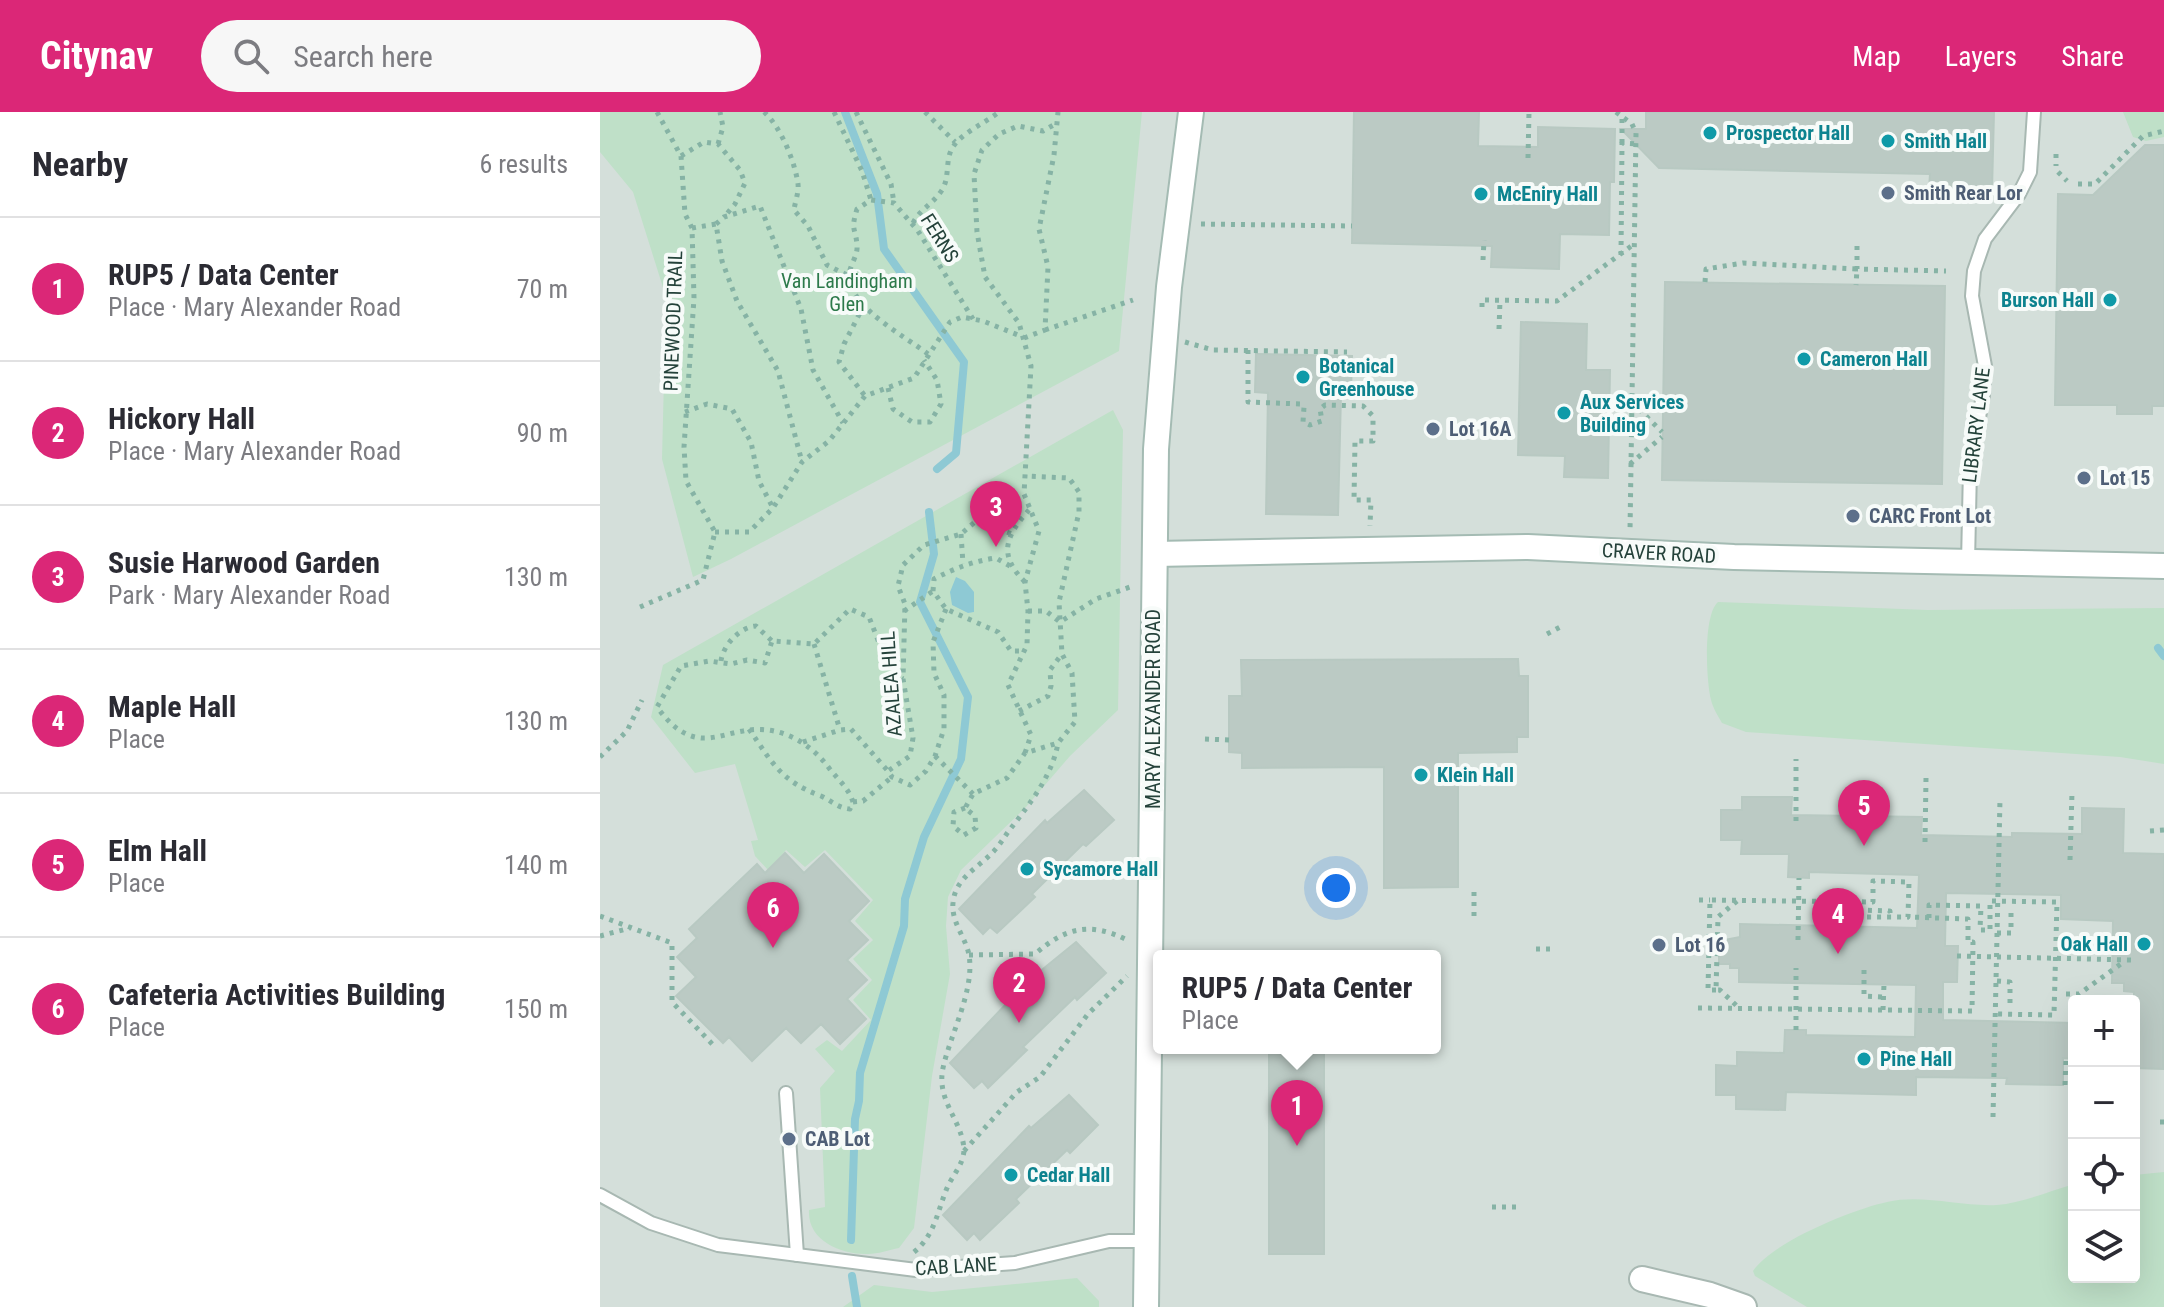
<!DOCTYPE html>
<html lang="en">
<head>
<meta charset="utf-8">
<style>
  body { margin:0; font-family:"Roboto Condensed",sans-serif; background:#f7f7f7; color:#2b2b33 }
  .controls { position:absolute; right:24px; bottom:24px; display:grid; overflow:hidden; border-radius:8px; box-shadow:0 8px 32px #0002 }
  .controls button { width:72px; height:72px; display:grid; place-items:center; padding:0; border:0; border-bottom:2px solid #e1e1e2; background:#fff; color:#2b2b33; font:40px sans-serif }
  .you { position:absolute; left:736px; top:776px; width:28px; height:28px; margin:-20px; border:6px solid #fff; border-radius:50%; background:#1a73e8; box-shadow:0 0 0 12px #1a73e833 }
  .badge { display:grid; place-items:center; width:52px; height:52px; border-radius:50%; background:#db2777; color:#fff; font-size:26px; font-weight:700 }
  .pin { position:absolute; translate:-50% -66px; filter:drop-shadow(0 2px 4px #0008) }
  .pin::after { content:''; position:absolute; top:42px; width:28px; height:24px; background:inherit; clip-path:polygon(0 0,100% 0,50% 100%) }
  .popup { position:absolute; left:553px; top:838px; width:288px; height:104px; box-sizing:border-box; display:grid; place-content:center; border-radius:8px; background:#fff; filter:drop-shadow(0 2px 6px #0005); font-size:26px; white-space:nowrap; color:#7c7c81 }
  .popup b { font-size:30px; color:#2b2b33 }
  .popup::after { content:''; position:absolute; left:50%; top:100%; margin-left:-16px; border:16px solid transparent; border-top-color:#fff }
  .list { margin:0; padding:0; list-style:none }
  h2 { display:flex; justify-content:space-between; align-items:center; height:104px; margin:0; padding:0 32px; font-size:34px }
  h2 small { font-size:26px; font-weight:400; color:#7c7c81 }
  .list li { display:grid; grid-template-columns:52px 1fr auto; gap:24px; align-items:center; box-sizing:border-box; height:144px; padding:0 32px; border-top:2px solid #e1e1e2 }
  .list b { display:block; font-size:30px; white-space:nowrap }
  .list p { margin:0; font-size:26px; white-space:nowrap; color:#7c7c81 }
  .list em { font-size:26px; font-style:normal; color:#7c7c81 }
  .icon { flex:none; width:44px; height:44px; fill:none; stroke:currentColor; stroke-width:2; stroke-linecap:round; stroke-linejoin:round }
  .map { position:relative; flex:none; width:1564px; height:1195px; overflow:hidden }
  header { display:flex; align-items:center; gap:48px; box-sizing:border-box; height:112px; padding:0 40px; background:#db2777; color:#fff }
  header strong { font-size:38px }
  nav { display:flex; gap:44px; margin-inline-start:auto; font-size:28px }
  .search { width:560px; height:72px; background:#f7f7f7; display:flex; align-items:center; gap:20px; box-sizing:border-box; padding:0 28px; border-radius:44px; color:#7c7c81; font-size:30px }
  main { display:flex }
  aside { flex:1; background:#fff }
  .map>svg:first-child { display:block }
  .built { fill:#d4dfda; fill-rule:evenodd }
  .green { fill:#bfe0c8 }
  .water { fill:#8ec9d4 }
  .lines { fill:none; stroke-linecap:round; stroke-linejoin:round }
  .stream { stroke:#8ec9d4; stroke-width:8 }
  .building { fill:#bbcac4; stroke:#b8c9c2; stroke-width:2 }
  .lane-casing { stroke:#a8b8b2; stroke-width:16 }
  .street-casing { stroke:#a8b8b2; stroke-width:28 }
  .secondary-casing { stroke:#a4bbb3; stroke-width:28 }
  .path { stroke:#86b3a5; stroke-width:5; stroke-dasharray:4 6; stroke-linecap:butt }
  .lane { stroke:#fff; stroke-width:12 }
  .street { stroke:#fff; stroke-width:24 }
  .secondary { stroke:#fff; stroke-width:24 }
  .culture-dot { fill:#0f9aa8; stroke:#f7fbf9; stroke-width:3 }
  .service-dot { fill:#5c6f8a; stroke:#f7fbf9; stroke-width:3 }
  .labels { text-anchor:middle; stroke-width:8; stroke-linejoin:round; paint-order:stroke }
  .culture-label { font-size:20px; font-weight:bold; fill:#0d838f; stroke:#f7fbf9; text-anchor:start }
  .service-label { font-size:20px; font-weight:bold; fill:#4e5e75; stroke:#f7fbf9; text-anchor:start }
  .street-label { font-size:20px; fill:#24423a; stroke:#f7fbf9 }
  .park-label { font-size:20px; fill:#2d7a4b; stroke:#f7fbf9 }
</style>
</head>
<body>
<header>
<strong>Citynav</strong>
<div class="search"><svg class="icon" aria-label="search" viewBox="0 0 24 24"><circle cx="10" cy="10" r="6"/><path d="M15 15l6 6"/></svg>Search here</div>
<nav><a>Map</a><a>Layers</a><a>Share</a></nav>
</header>
<main>
<aside>
<h2>Nearby<small>6 results</small></h2>
<ul class="list">
<li><span class="badge">1</span><div><b>RUP5 / Data Center</b><p>Place · Mary Alexander Road</p></div><em>70 m</em></li>
<li><span class="badge">2</span><div><b>Hickory Hall</b><p>Place · Mary Alexander Road</p></div><em>90 m</em></li>
<li><span class="badge">3</span><div><b>Susie Harwood Garden</b><p>Park · Mary Alexander Road</p></div><em>130 m</em></li>
<li><span class="badge">4</span><div><b>Maple Hall</b><p>Place</p></div><em>130 m</em></li>
<li><span class="badge">5</span><div><b>Elm Hall</b><p>Place</p></div><em>140 m</em></li>
<li><span class="badge">6</span><div><b>Cafeteria Activities Building</b><p>Place</p></div><em>150 m</em></li>
</ul>
</aside>
<div class="map">
<svg width="1564" height="1195" viewBox="0 0 1564 1195">
  <rect width="100%" height="100%" fill="#e6efeb"/>
  <path class="built" d="M0,0H1564V1195H0ZM559,844H835V936H559ZM1474,889H1534V1165H1474Z"/>
  <g class="green">
    <polygon points="0,0 542,0 519,239 131,447 93,465 62,347 66,185 33,80 0,40"/>
    <polygon points="1523,0 1564,0 1564,25 1546,29 1533,25"/>
    <path d="M513,298L523,318L518,598L470,644L426,695L361,758L348,785L346,814L350,862L332,964L314,1116L299,1136C289,1138 278,1142 268,1142C242,1143 207,1129 209,1098L225,1095L220,976L235,959L215,937L227,928L242,939L271,908L253,888L272,868L253,847L273,828L255,809L273,788L225,738L205,755L186,738L168,758L155,744L151,729L158,728L135,652L95,661L51,605L63,553Z"/>
    <path d="M1118,490L1328,498L1564,496V652L1520,645L1146,620L1122,611C1118,604 1113,596 1111,588C1106,568 1103,503 1118,490Z"/>
    <path d="M1564,1060V1195H1207L1155,1164L1153,1159C1172,1130 1254,1097 1287,1090C1323,1082 1361,1095 1397,1093C1422,1091 1450,1079 1474,1072V1165H1534V1063Z"/>
    <polygon points="477,1166 499,1189 499,1195 243,1195 274,1173 332,1180"/>
  </g>
  <polygon class="water" points="356,465 365,469 374,480 374,500 368,501 352,493 350,480"/>
  <g class="lines">
    <g class="stream">
      <polyline points="245,0 277,82 284,137 364,250 356,341 337,357"/>
      <polyline points="1558,536 1564,544"/>
      <polyline points="251,1128 255,1007 259,989 260,961 304,814 305,787 324,725 361,647 368,585 320,490 334,442 329,400"/>
      <polyline points="252,1164 257,1195"/>
    </g>
  </g>
  <g class="building">
    <polygon points="754,0 879,0 878,34 938,35 938,15 1015,17 1014,70 1010,70 1009,123 960,122 959,157 891,155 892,134 752,131"/>
    <polygon points="1046,0 1394,0 1392,78 1329,77 1330,62 1059,56 1021,17 1046,17"/>
    <polygon points="1545,33 1564,33 1564,294 1552,294 1552,302 1517,302 1517,293 1455,293 1458,82 1493,83"/>
    <polygon points="1065,170 1345,174 1342,372 1062,368"/>
    <polygon points="921,210 987,212 986,258 1010,258 1008,366 964,365 965,344 918,343"/>
    <polygon points="656,242 752,244 751,282 741,282 738,403 666,402 668,281 655,280"/>
    <polygon points="918,547 919,564 928,564 928,625 917,625 917,640 858,641 858,775 784,776 784,655 642,656 642,641 629,640 629,584 642,584 641,548"/>
    <polygon points="484,678 514,708 486,734 483,732 432,782 435,785 397,821 390,815 383,822 359,797 445,708 447,711"/>
    <polygon points="1142,685 1192,685 1191,703 1322,705 1321,723 1412,725 1412,721 1482,722 1482,696 1524,697 1523,741 1564,742 1563,957 1534,956 1534,880 1524,879 1524,871 1512,871 1513,809 1461,807 1461,783 1346,781 1345,834 1358,834 1357,870 1343,870 1343,908 1474,911 1474,947 1463,946 1463,973 1406,972 1407,966 1316,965 1316,983 1186,980 1185,998 1136,997 1136,983 1116,983 1116,953 1137,954 1137,940 1184,941 1185,918 1206,918 1206,923 1315,925 1316,873 1139,870 1139,856 1130,856 1130,852 1119,852 1119,829 1140,825 1140,812 1317,816 1319,763 1209,760 1209,766 1188,765 1189,742 1141,742 1142,728 1121,728 1121,698 1142,698"/>
    <polygon points="185,741 204,761 224,742 269,789 249,809 268,828 247,848 267,868 247,887 266,907 240,932 221,912 201,931 186,916 152,949 129,925 123,931 76,884 96,865 77,845 97,826 89,817 157,752 165,761"/>
    <polygon points="476,830 506,861 477,888 475,885 423,935 427,938 388,976 382,969 374,976 350,951 427,870"/>
    <rect x="669" y="936" width="55" height="206"/>
    <polygon points="469,983 498,1013 470,1041 467,1038 416,1087 419,1091 380,1128 374,1121 367,1128 343,1103 429,1014 431,1016"/>
  </g>
  <g class="lines">
    <g class="lane-casing">
      <g id="lane">
        <polyline points="1368,451 1370,356 1383,283 1385,254 1372,184 1374,159 1385,127 1419,82 1430,60 1434,0"/>
        <polyline points="186,981 197,1143"/>
        <polyline points="0,1083 51,1111 118,1133 316,1158 415,1151 509,1129 548,1129"/>
      </g>
    </g>
    <g class="street-casing">
      <polyline id="street" points="1042,1167 1110,1183 1144,1195"/>
    </g>
    <g class="secondary-casing">
      <g id="secondary">
        <polyline points="555,442 928,435 1134,445 1564,454"/>
        <polyline points="546,1195 556,337 569,175 591,0"/>
      </g>
    </g>
    <g class="path">
      <polyline points="57,0 81,44 85,102 92,116 94,186 84,335 86,369 115,420"/>
      <path d="M164,0C181,15 195,50 198,72C199,80 195,90 194,98L208,114L227,153L249,164"/>
      <polyline points="234,0 262,59 271,88"/>
      <polyline points="256,0 291,72 294,91"/>
      <polyline points="325,0 355,30"/>
      <polyline points="1016,0 1032,12 1036,21 1030,419"/>
      <polyline points="1022,31 1022,4"/>
      <polyline points="118,32 123,15 120,0"/>
      <polyline points="1456,42 1456,54"/>
      <polyline points="81,44 104,30 118,32 140,58 145,71 135,92 125,104"/>
      <polyline points="928,46 929,0"/>
      <polyline points="1458,60 1467,69"/>
      <polyline points="1478,72 1495,72 1543,24 1564,19"/>
      <path d="M313,111C320,97 333,92 342,78C349,67 346,53 350,41C356,23 384,12 399,0"/>
      <polyline points="116,112 124,105 160,94 201,197 213,258 243,311"/>
      <polyline points="601,112 752,114"/>
      <polyline points="92,116 116,112 122,149 137,189 178,259 202,350"/>
      <polyline points="1257,134 1257,157 1346,159"/>
      <polyline points="1021,143 1022,31 1036,32"/>
      <polyline points="883,148 884,128"/>
      <polyline points="1105,170 1106,157 1143,151 1257,157 1256,173"/>
      <polyline points="264,193 244,232 239,250 265,284"/>
      <polyline points="882,195 882,188 957,189 1034,132"/>
      <polyline points="899,217 900,188"/>
      <polyline points="445,218 533,188"/>
      <polyline points="424,226 445,218 448,155 439,117 454,43 458,0"/>
      <polyline points="585,230 613,238 747,240"/>
      <polyline points="648,238 648,290 701,292 704,295 703,310 710,313 722,309 720,297 725,293 763,294 773,304 773,329 755,329 754,388 771,388 770,414"/>
      <path d="M328,242C305,224 250,196 249,164C249,154 258,144 257,134C256,115 250,120 257,97L271,88L294,91L318,119L373,207"/>
      <polyline points="288,276 293,297 312,310 330,310 341,292 337,268 324,248"/>
      <polyline points="1032,290 1062,320"/>
      <polyline points="85,300 107,292 132,297 151,330 159,369 173,396"/>
      <polyline points="1030,352 1062,325"/>
      <polyline points="115,420 149,420 173,396 202,350 229,329 265,284 314,266 350,210 362,205 383,209 423,225"/>
      <polyline points="361,422 363,452"/>
      <path d="M410,454L396,446C374,449 355,456 334,467L333,479L346,497L398,520L411,539H422"/>
      <path d="M425,470C398,443 405,425 429,398"/>
      <polyline points="40,495 103,468 115,420"/>
      <polyline points="346,497 333,530 334,561 344,583 344,617 335,644 326,659 310,673 292,665 288,659 310,644 313,626 303,567 305,492 298,474 303,453 324,433 361,422 376,409 412,422"/>
      <polyline points="304,499 333,479"/>
      <polyline points="428,499 446,499 460,510 496,487 530,475"/>
      <polyline points="947,522 964,513"/>
      <polyline points="214,532 240,618"/>
      <path d="M121,549C123,533 140,515 156,514L172,529"/>
      <polyline points="419,599 448,584 451,574 450,558 462,542"/>
      <path d="M149,617C173,652 181,669 221,684C232,689 238,696 250,697L253,690C248,675 238,668 229,656C209,629 177,612 143,619C130,621 115,627 101,626C81,624 68,610 57,595L81,554L109,549L131,552L147,548L165,551L172,529L214,532L250,497L269,505L290,559L303,567"/>
      <polyline points="605,627 629,628"/>
      <polyline points="203,630 240,618 251,617 288,659"/>
      <polyline points="425,641 431,623 408,573 427,533 428,499 425,470 439,419 424,382 431,254 419,211 385,165 377,120 374,62 382,38 399,22 418,14 443,19 457,11"/>
      <polyline points="335,644 373,682"/>
      <polyline points="0,645 27,619 42,588"/>
      <polyline points="253,690 263,689 292,665"/>
      <polyline points="365,696 354,700 353,714 364,723 376,716 375,704 365,696 373,682 407,666 425,641 458,631 475,610 472,561 462,542 459,490 479,400 479,380 469,366 426,364"/>
      <polyline points="1196,709 1196,647"/>
      <polyline points="1550,719 1564,718"/>
      <polyline points="1325,730 1326,666"/>
      <polyline points="1470,748 1472,680"/>
      <polyline points="1099,788 1110,788"/>
      <polyline points="1137,789 1118,805 1116,878 1120,878 1138,895"/>
      <polyline points="0,804 72,831 72,890 116,936"/>
      <polyline points="874,804 874,775"/>
      <polyline points="1329,806 1329,793 1381,794 1380,818 1390,818 1390,789 1457,790 1454,903 1396,902"/>
      <polyline points="1397,821 1411,821 1411,800"/>
      <polyline points="0,824 30,816"/>
      <polyline points="1198,828 1199,766"/>
      <polyline points="936,837 956,837"/>
      <path d="M369,843L435,842C465,816 489,809 527,828"/>
      <polyline points="1357,844 1531,848"/>
      <polyline points="1264,858 1264,884 1284,885"/>
      <polyline points="1397,869 1410,870 1410,891"/>
      <polyline points="1116,878 1108,878 1110,788 1273,790 1273,769 1309,770 1308,805 1258,805 1258,798 1290,799 1290,805"/>
      <polyline points="1466,882 1479,882 1525,849"/>
      <polyline points="1098,896 1372,899 1373,830 1368,830 1368,807 1308,805"/>
      <polyline points="1283,898 1284,872"/>
      <polyline points="1196,918 1196,856"/>
      <polyline points="1465,973 1466,946"/>
      <polyline points="1393,1005 1400,687"/>
      <polyline points="1560,1010 1564,1010"/>
      <polyline points="364,1039 417,980 440,965 488,902 527,864"/>
      <polyline points="892,1095 916,1095"/>
      <path d="M314,1140C335,1123 337,1100 347,1076C352,1064 364,1052 364,1037C362,1008 336,989 343,956C350,923 375,878 369,843C366,826 351,810 353,791C355,766 378,756 393,740C399,734 403,727 408,720C428,694 452,665 458,631"/>
    </g>
    <use href="#lane" class="lane"/>
    <use href="#street" class="street"/>
    <use href="#secondary" class="secondary"/>
  </g>
  <g class="culture-dot">
    <circle cx="1110" cy="21" r="8"/>
    <circle cx="1288" cy="29" r="8"/>
    <circle cx="881" cy="82" r="8"/>
    <circle cx="1510" cy="188" r="8"/>
    <circle cx="1204" cy="247" r="8"/>
    <circle cx="703" cy="265" r="8"/>
    <circle cx="964" cy="301" r="8"/>
    <circle cx="821" cy="663" r="8"/>
    <circle cx="427" cy="757" r="8"/>
    <circle cx="1544" cy="832" r="8"/>
    <circle cx="1264" cy="947" r="8"/>
    <circle cx="411" cy="1063" r="8"/>
  </g>
  <g class="service-dot">
    <circle cx="1288" cy="81" r="8"/>
    <circle cx="833" cy="317" r="8"/>
    <circle cx="1484" cy="366" r="8"/>
    <circle cx="1253" cy="404" r="8"/>
    <circle cx="1059" cy="833" r="8"/>
    <circle cx="189" cy="1027" r="8"/>
  </g>
  <g class="labels">
    <g class="culture-label">
      <text x="1126" y="28">Prospector Hall</text>
      <text x="1304" y="36">Smith Hall</text>
      <text x="897" y="89">McEniry Hall</text>
      <text x="1494" y="195" text-anchor="end">Burson Hall</text>
      <text x="1220" y="254">Cameron Hall</text>
      <text x="719" y="261">Botanical<tspan x="719" dy="23">Greenhouse</tspan></text>
      <text x="980" y="297">Aux Services<tspan x="980" dy="23">Building</tspan></text>
      <text x="837" y="670">Klein Hall</text>
      <text x="443" y="764">Sycamore Hall</text>
      <text x="1528" y="839" text-anchor="end">Oak Hall</text>
      <text x="1280" y="954">Pine Hall</text>
      <text x="427" y="1070">Cedar Hall</text>
    </g>
    <g class="service-label">
      <text x="1304" y="88">Smith Rear Lor</text>
      <text x="849" y="324">Lot 16A</text>
      <text x="1500" y="373">Lot 15</text>
      <text x="1269" y="411">CARC Front Lot</text>
      <text x="1075" y="840">Lot 16</text>
      <text x="205" y="1034">CAB Lot</text>
    </g>
    <g class="street-label">
      <text transform="translate(340 126) rotate(58)" y="7">FERNS</text>
      <text transform="translate(73 209) rotate(-88)" y="7">PINEWOOD TRAIL</text>
      <text transform="translate(1376 313) rotate(-83)" y="7">LIBRARY LANE</text>
      <text transform="translate(1059 441) rotate(3)" y="7">CRAVER ROAD</text>
      <text transform="translate(291 572) rotate(-94)" y="7">AZALEA HILL</text>
      <text transform="translate(553 597) rotate(-90)" y="7">MARY ALEXANDER ROAD</text>
      <text transform="translate(356 1154) rotate(-3)" y="7">CAB LANE</text>
    </g>
    <g class="park-label">
      <text x="247" y="176">Van Landingham<tspan x="247" dy="23">Glen</tspan></text>
    </g>
  </g>
</svg>
<div class="controls">
<button>+</button>
<button>−</button>
<button><svg class="icon" aria-label="locate" viewBox="0 0 24 24"><circle cx="12" cy="12" r="6"/><path d="M12 2v4M12 18v4M2 12h4M18 12h4"/></svg></button>
<button><svg class="icon" aria-label="layers" viewBox="0 0 24 24"><path d="M12 4l9 5-9 5-9-5zM3 14l9 5 9-5"/></svg></button>
</div>
<div class="you"></div>
<div class="pin badge" style="left:697px;top:1034px">1</div>
<div class="popup"><b>RUP5 / Data Center</b>Place</div>
<div class="pin badge" style="left:419px;top:911px">2</div>
<div class="pin badge" style="left:396px;top:435px">3</div>
<div class="pin badge" style="left:1238px;top:842px">4</div>
<div class="pin badge" style="left:1264px;top:734px">5</div>
<div class="pin badge" style="left:173px;top:836px">6</div>
</div>
</main>
</body>
</html>
